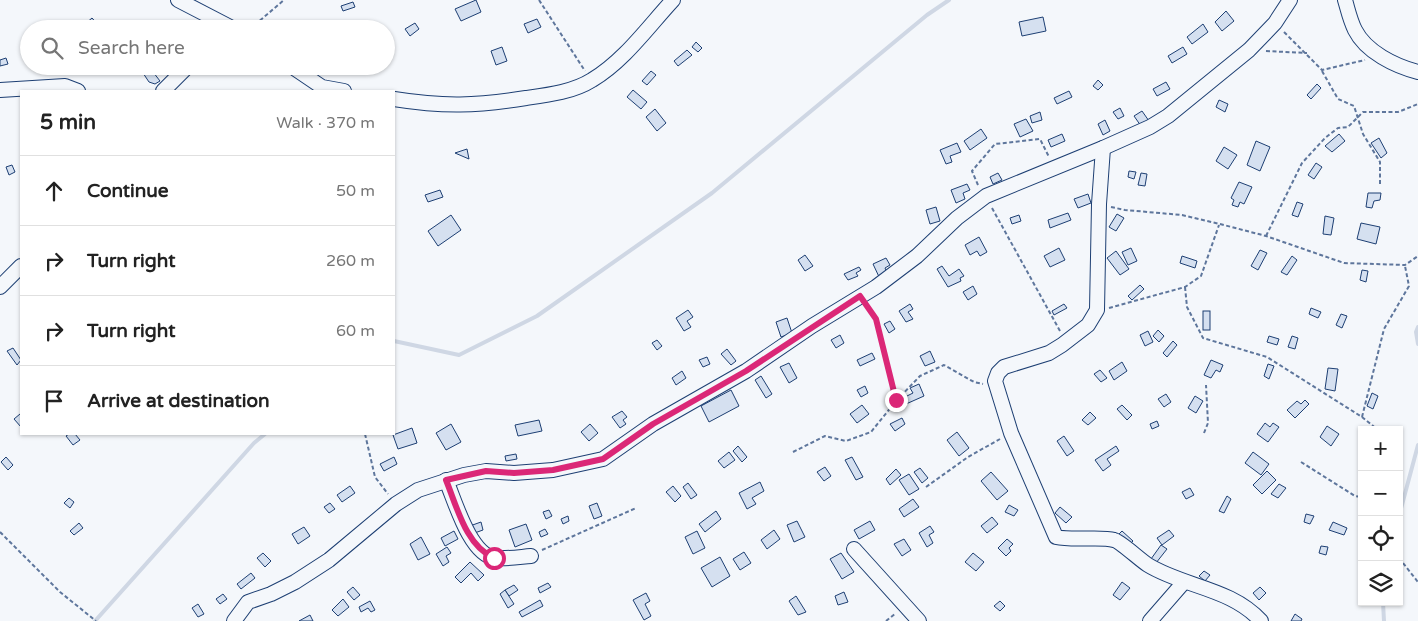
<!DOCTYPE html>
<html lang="en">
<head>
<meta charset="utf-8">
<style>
  body { margin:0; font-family:"Varela Round",sans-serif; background:#f2f2f2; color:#222 }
  .controls { position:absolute; right:15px; bottom:15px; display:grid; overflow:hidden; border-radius:0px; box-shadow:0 1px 4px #0004 }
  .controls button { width:45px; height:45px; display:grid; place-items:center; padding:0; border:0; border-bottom:1px solid #e0e0e0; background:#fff; color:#222; font:25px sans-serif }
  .stop { position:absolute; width:15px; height:15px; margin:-11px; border:4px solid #db2777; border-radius:50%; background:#fff }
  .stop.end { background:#db2777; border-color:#fff; box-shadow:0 1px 5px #0008 }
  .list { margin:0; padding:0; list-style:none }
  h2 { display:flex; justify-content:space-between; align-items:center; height:65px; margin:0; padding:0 20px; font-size:21px }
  h2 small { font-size:16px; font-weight:400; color:#767676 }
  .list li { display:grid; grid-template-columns:32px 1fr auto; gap:15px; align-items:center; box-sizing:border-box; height:70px; padding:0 20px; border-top:1px solid #e0e0e0 }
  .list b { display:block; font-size:19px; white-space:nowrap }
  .list em { font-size:16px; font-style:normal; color:#767676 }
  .icon { flex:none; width:28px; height:28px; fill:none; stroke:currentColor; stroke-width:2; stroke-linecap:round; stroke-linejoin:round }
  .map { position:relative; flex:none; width:1418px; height:621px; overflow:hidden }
  .search { position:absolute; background:#fff; box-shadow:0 1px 4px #0004; left:20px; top:20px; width:375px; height:55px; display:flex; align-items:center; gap:12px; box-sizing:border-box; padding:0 18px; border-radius:28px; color:#767676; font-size:19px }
  .panel { position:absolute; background:#fff; box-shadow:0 1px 4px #0004; left:20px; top:90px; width:375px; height:345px; border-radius:0px }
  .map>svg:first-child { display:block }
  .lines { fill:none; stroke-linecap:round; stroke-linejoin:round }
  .stream { stroke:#cfd7e4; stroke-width:4 }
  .building { fill:#d5e0f0; stroke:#1d3f73 }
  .minor-casing { stroke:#1d3f73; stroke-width:16 }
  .path { stroke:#5e769c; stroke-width:2; stroke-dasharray:4 2.5; stroke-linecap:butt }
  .minor { stroke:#f4f7fb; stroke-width:14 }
  .route { stroke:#db2777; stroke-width:6 }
</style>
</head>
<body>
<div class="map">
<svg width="1418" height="621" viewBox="0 0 1418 621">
  <rect width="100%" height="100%" fill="#f4f7fb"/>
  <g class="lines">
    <g class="stream">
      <polyline points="1418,327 1416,332 1418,344"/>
      <polyline points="394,341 459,355 537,316 712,193 927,15 949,0"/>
      <polyline points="1399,516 1418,445"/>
      <polyline points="1383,602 1384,621"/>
      <polyline points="95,621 254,443 265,434"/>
    </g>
  </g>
  <g class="building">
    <polygon points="476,0 481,12 461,21 455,9"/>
    <polygon points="353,2 355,7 343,11 341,6"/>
    <polygon points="1226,11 1234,21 1222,31 1215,22"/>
    <polygon points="1043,17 1046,31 1022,36 1019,22"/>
    <polygon points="92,18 101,28 100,29 89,29 85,24"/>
    <polygon points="537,19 541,27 528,33 524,24"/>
    <polygon points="415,23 419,29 410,36 405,29"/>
    <polygon points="1203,24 1208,32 1192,44 1187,37"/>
    <polygon points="696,42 702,48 698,52 692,47"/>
    <polygon points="502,47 507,61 496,65 491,51"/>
    <polygon points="1183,47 1187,54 1172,63 1168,56"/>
    <polygon points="687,50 692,55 678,66 674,61"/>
    <polygon points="6,58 8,64 0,66 0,60"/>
    <polygon points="328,66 344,66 330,72"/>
    <polygon points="150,68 160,81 155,84 149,82 143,73"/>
    <polygon points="651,71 656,75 647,85 642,81"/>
    <polygon points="1098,80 1103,85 1098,90 1093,86"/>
    <polygon points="1166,82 1170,89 1157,96 1153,89"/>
    <polygon points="1317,84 1321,88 1311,99 1307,95"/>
    <polygon points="633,90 647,102 641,109 627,97"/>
    <polygon points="1069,91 1072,97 1057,104 1054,98"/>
    <polygon points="1219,100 1228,104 1225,112 1216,107"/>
    <polygon points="1120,108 1124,116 1118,119 1113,112"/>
    <polygon points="655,109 666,123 657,131 646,117"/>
    <polygon points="1142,111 1149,121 1141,126 1134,116"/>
    <polygon points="1040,112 1042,120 1032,123 1030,116"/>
    <polygon points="1026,119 1033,131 1020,137 1014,124"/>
    <polygon points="1105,120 1110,131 1103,135 1098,124"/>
    <polygon points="981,129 987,138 970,150 964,141"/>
    <polygon points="1062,134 1065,141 1051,147 1048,140"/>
    <polygon points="1339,134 1345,141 1332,152 1325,146"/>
    <polygon points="1379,138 1387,153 1381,158 1371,143"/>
    <polygon points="1256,141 1270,147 1260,171 1247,165"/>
    <polygon points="957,143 961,152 950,156 952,162 946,164 940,150"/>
    <polygon points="1224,147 1237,155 1228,169 1216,161"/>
    <polygon points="467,149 469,159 455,153"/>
    <polygon points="1316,163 1322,167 1314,179 1308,175"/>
    <polygon points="12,165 15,172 9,175 6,167"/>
    <polygon points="1129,171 1136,172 1134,179 1128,177"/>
    <polygon points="998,173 1002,180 993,184 990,177"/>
    <polygon points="1141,173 1147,174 1145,186 1138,185"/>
    <polygon points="1239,182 1252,187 1244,204 1240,202 1238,207 1232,205 1234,200 1231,198"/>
    <polygon points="967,184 970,190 963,193 965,199 956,203 951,190"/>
    <polygon points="440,190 443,197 428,202 425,195"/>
    <polygon points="1368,193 1381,193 1380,200 1374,201 1372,208 1366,207"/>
    <polygon points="1088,194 1091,203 1078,208 1074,199"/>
    <polygon points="1297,202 1303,204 1298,217 1292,215"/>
    <polygon points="936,207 940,221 930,224 926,210"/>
    <polygon points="1068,213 1071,220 1050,228 1048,220"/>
    <polygon points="1117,214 1124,218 1116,231 1109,227"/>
    <polygon points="451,215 461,230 438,246 428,231"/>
    <polygon points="1019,215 1021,221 1012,224 1010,218"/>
    <polygon points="1325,216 1334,218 1331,235 1323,234"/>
    <polygon points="1361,223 1380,227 1376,244 1357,239"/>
    <polygon points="979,237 987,252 980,256 977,251 970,255 965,245"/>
    <polygon points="1059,248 1065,260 1050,267 1044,256"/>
    <polygon points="1131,248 1137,261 1128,265 1122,252"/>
    <polygon points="1260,250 1267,253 1258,270 1251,266"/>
    <polygon points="1116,251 1129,269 1120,275 1107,258"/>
    <polygon points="805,255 813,266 805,271 798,260"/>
    <polygon points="1182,256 1197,261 1195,268 1180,263"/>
    <polygon points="1292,256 1297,260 1287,275 1281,272"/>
    <polygon points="886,258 890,265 885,268 889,277 881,281 873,264"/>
    <polygon points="942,266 949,276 959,269 964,276 960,278 961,281 948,287 937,269"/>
    <polygon points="859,267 861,270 856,273 858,276 848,280 844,274"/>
    <polygon points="1362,270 1368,271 1366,282 1360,280"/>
    <polygon points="1140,285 1144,289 1132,300 1128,296"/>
    <polygon points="973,286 977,294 968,300 963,292"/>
    <polygon points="910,304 913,309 908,312 913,319 906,322 899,311"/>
    <polygon points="1064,304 1067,308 1054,315 1052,311"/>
    <polygon points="1311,308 1321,312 1318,318 1309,314"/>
    <polygon points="688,310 693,317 687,321 691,327 684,331 676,318"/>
    <rect x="1203" y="311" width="7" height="19"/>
    <polygon points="1341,314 1347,316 1342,328 1336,325"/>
    <polygon points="787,318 792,333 781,337 776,322"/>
    <polygon points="890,321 895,329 889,333 884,324"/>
    <polygon points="1158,330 1164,336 1159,342 1153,336"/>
    <polygon points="1148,331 1153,342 1145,346 1140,335"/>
    <polygon points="840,335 844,343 836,348 831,340"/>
    <polygon points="1269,336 1279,339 1277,345 1267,342"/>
    <polygon points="1292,336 1298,338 1295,349 1288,347"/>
    <polygon points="657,340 662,346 657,350 652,343"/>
    <polygon points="1173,341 1177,345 1167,357 1163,353"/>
    <polygon points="13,348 21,360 17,365 7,351"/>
    <polygon points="727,349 736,361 731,365 721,354"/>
    <polygon points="930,351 935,362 925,366 920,356"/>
    <polygon points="872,353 875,359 860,366 857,360"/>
    <polygon points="707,357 710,364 703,367 699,360"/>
    <polygon points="1211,360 1223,365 1220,372 1216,370 1211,378 1204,375"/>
    <polygon points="1122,362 1127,371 1114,380 1109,371"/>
    <polygon points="789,363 797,378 789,383 780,367"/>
    <polygon points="1268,364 1274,366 1269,379 1264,376"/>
    <polygon points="1328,368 1338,369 1335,391 1325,389"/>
    <polygon points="1100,370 1107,378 1101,382 1094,374"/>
    <polygon points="682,371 686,378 676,385 672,378"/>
    <polygon points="761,376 772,394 766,398 755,380"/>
    <polygon points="919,384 924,396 906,404 903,398 913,393 910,388"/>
    <polygon points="865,386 868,393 861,397 857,390"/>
    <polygon points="731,390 739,406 709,422 701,406"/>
    <polygon points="1372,393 1378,396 1373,409 1367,406"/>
    <polygon points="1166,394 1171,402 1164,407 1158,399"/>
    <polygon points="1195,396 1203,401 1196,413 1188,408"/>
    <polygon points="1305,400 1309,404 1295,418 1287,410 1297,401 1301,404"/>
    <polygon points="862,405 869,414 857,423 850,414"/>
    <polygon points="1122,405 1132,415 1127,420 1117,409"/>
    <polygon points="622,411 627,417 623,420 626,424 620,428 612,417"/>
    <polygon points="1090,412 1096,418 1088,425 1082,420"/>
    <polygon points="20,414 21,415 21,427 14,419"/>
    <polygon points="902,418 905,424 895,431 890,424"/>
    <polygon points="539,420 542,431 518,436 515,425"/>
    <polygon points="1157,421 1159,426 1152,429 1150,424"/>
    <polygon points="1265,423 1270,427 1273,423 1279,427 1268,442 1257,434"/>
    <polygon points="451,424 461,442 446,450 436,433"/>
    <polygon points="590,424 598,433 589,441 581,432"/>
    <polygon points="1327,426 1339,434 1331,446 1320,437"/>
    <polygon points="412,428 417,443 398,449 393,435"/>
    <polygon points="957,432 969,448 959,456 947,440"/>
    <polygon points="69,434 75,434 80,440 73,445 66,436"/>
    <polygon points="1064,436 1074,451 1067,456 1057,441"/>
    <polygon points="738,446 747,457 742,462 733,451"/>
    <polygon points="1116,446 1119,451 1107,459 1111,465 1103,471 1095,460"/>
    <polygon points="729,452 735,460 724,468 718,461"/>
    <polygon points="1253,452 1269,464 1261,475 1245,463"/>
    <polygon points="516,454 517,459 506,461 505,456"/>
    <polygon points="6,457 13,465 8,470 1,462"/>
    <polygon points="394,457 397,464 384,471 380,464"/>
    <polygon points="852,457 863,477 856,480 845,460"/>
    <polygon points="825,467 831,476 824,481 817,472"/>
    <polygon points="920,468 928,478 922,483 914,472"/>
    <polygon points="896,469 901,475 890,485 886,479"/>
    <polygon points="1267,471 1276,480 1262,494 1253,485"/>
    <polygon points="991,472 1008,491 997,500 981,481"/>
    <polygon points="909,474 919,489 909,495 899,480"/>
    <polygon points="760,482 764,491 752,498 756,504 747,509 739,493"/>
    <polygon points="688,483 697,495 691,499 683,487"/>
    <polygon points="1279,484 1286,488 1278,498 1271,494"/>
    <polygon points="350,486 355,493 342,502 337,495"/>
    <polygon points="673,486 681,496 675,502 666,492"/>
    <polygon points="1190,488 1194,495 1186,499 1182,492"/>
    <polygon points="1227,496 1231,499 1224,513 1219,511"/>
    <polygon points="69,498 74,502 70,508 64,503"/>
    <polygon points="913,499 919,507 904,517 899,509"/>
    <polygon points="330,503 335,509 329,513 324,507"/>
    <polygon points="597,503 602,516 594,519 589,506"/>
    <polygon points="1009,505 1018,510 1014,516 1005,512"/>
    <polygon points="1060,507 1072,517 1066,523 1055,513"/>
    <polygon points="549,510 552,516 546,519 543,512"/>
    <polygon points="716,511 721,519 705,532 699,524"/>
    <polygon points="1306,514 1314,516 1310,524 1304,522"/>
    <polygon points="568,516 569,521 563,524 561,519"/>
    <polygon points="992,517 998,524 987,533 981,526"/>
    <polygon points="797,521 805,537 794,542 787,525"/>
    <polygon points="870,521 875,530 859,539 854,530"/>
    <polygon points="481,522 483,530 469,535 467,527"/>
    <polygon points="1333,522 1347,528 1344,535 1329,530"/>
    <polygon points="79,523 83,528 74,535 70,531"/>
    <polygon points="526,524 532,540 515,547 509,530"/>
    <polygon points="930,526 934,532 929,535 933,543 927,547 919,533"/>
    <polygon points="304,527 310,536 298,544 292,534"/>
    <polygon points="545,529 548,534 541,537 539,532"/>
    <polygon points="774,530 780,539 767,549 761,540"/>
    <polygon points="1169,530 1174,536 1162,545 1157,538"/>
    <polygon points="454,531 458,539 445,546 441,538"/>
    <polygon points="697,531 705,548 693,554 685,537"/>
    <polygon points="1122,531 1133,541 1128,546 1117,536"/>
    <polygon points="421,537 430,554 418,560 410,544"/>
    <polygon points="904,539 911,550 902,556 894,544"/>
    <polygon points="1007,539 1013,544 1009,548 1011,551 1006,556 998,548"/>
    <polygon points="1161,545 1167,549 1156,563 1151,559"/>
    <polygon points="1321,546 1328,547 1326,555 1319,553"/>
    <polygon points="447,547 451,553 446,556 449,562 443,566 436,554"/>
    <polygon points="744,552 751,563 740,570 733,559"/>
    <polygon points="263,553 271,561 265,567 257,558"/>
    <polygon points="841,553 854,572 842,579 830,559"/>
    <polygon points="973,553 984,562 976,571 965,562"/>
    <polygon points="720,557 730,576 712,587 701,568"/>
    <polygon points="470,562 484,575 478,581 471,573 461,583 455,577"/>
    <polygon points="1204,571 1210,575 1205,581 1199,576"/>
    <polygon points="251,573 255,578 241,589 237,584"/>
    <polygon points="1122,582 1130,588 1120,600 1113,595"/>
    <polygon points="548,583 551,587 540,593 538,588"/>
    <polygon points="514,585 518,590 509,596 505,590"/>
    <polygon points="353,587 360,595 354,600 347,592"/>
    <polygon points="1260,587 1266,593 1259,600 1253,593"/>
    <polygon points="505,590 514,604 508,608 500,594"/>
    <polygon points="844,592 848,602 838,605 835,596"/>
    <polygon points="646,593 650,601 645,604 651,616 644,620 633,600"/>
    <polygon points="223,594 227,599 220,604 216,599"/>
    <polygon points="796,596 806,612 798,615 789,601"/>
    <polygon points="343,599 349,607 338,616 332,610"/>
    <polygon points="540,600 543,606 522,617 519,612"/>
    <polygon points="370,601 375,610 371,612 368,608 361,612 359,607"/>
    <polygon points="1000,601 1005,606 1000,611 994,606"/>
    <polygon points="198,604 204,614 198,617 192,608"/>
    <polygon points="1295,614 1302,619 1301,621 1291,621"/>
    <polygon points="310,615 313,621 299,621"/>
  </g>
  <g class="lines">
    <g class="minor-casing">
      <g id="minor">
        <polyline points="178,0 234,29"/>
        <path d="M1345,0C1348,10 1350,20 1355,30C1366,52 1395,66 1418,72"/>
        <polyline points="291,66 322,87 344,91"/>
        <polyline points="0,90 65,86 78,91"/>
        <polyline points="163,91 188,66"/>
        <path d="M394,99C444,107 476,106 526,98C548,95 573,92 592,80C624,61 648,27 673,0"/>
        <path d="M1103,148L1099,204L1097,310L1088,325L1062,345L1049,353L1004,367L998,373L995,381L1011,433L1056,537C1074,541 1101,536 1114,540C1120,541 1140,560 1148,565C1184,587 1231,588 1261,621"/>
        <polyline points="0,287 21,266"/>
        <path d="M446,480C455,501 470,555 495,558C506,559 519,557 531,556"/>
        <polyline points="854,549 919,621"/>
        <polyline points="234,621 248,602 271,594 295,582 329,560 396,504 418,490 464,475 486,471 514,473 553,470 603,459 653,424 746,371 812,326 876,287 917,256 957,218 986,196 1103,148 1150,127 1168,116 1249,50 1275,23 1290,0"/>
        <polyline points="1150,621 1184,582"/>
      </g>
    </g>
    <g class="path">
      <polyline points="539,0 585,71"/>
      <polyline points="250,29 284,0"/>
      <polyline points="1284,32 1322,70 1365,60"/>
      <polyline points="1266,51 1307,53"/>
      <polyline points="1322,71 1338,99 1354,106 1363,134 1380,162 1380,186"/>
      <polyline points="978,185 972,171 995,144 1040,139 1049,157"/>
      <polyline points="1111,207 1125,210 1182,215 1220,224 1266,236 1344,263 1405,265 1418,256"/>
      <polyline points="992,208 1060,331"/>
      <polyline points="1266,236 1302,163 1325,138 1338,128 1348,127 1363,112 1398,112 1418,104"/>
      <polyline points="1185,287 1187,307 1203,338 1267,357 1362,417 1378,430"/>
      <polyline points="1109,308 1185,287 1201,276 1219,225"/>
      <polyline points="896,401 920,376 944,365 974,382 983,384"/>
      <polyline points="1362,417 1384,329 1409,286 1405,266"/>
      <polyline points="1204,433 1208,423 1206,385"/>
      <polyline points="365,434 375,477 388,494"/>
      <polyline points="793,452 825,436 846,441 871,432 896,401 876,319 868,308"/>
      <polyline points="1301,462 1355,496 1362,497"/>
      <polyline points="926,487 968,457 1000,439"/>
      <polyline points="0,532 60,592 96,621"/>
      <polyline points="542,550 636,508"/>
      <polyline points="1399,558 1418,582"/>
      <polyline points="886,621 896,613"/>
    </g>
    <use href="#minor" class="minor"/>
  </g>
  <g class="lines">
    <path class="route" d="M494,558C466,546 457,507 446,480L486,471L514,473L553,470L603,459L653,424L746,371L860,296L876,319L896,400"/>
  </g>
</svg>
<div class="controls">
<button>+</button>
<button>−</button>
<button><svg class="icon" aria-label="locate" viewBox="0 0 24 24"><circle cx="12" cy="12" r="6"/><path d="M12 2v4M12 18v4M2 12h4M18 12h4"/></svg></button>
<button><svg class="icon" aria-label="layers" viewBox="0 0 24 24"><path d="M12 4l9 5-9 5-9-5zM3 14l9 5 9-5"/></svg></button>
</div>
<div class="stop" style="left:494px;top:558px"></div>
<div class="stop end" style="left:896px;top:400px"></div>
<div class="search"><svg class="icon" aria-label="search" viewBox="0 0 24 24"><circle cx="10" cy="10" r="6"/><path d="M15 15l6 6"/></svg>Search here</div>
<section class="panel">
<h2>5 min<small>Walk · 370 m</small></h2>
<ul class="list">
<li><svg class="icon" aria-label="ahead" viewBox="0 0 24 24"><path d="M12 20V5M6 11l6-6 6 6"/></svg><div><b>Continue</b></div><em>50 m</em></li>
<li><svg class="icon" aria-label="right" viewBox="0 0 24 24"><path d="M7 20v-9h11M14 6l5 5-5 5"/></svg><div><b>Turn right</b></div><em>260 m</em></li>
<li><svg class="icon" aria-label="right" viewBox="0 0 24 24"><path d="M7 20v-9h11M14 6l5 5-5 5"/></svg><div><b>Turn right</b></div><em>60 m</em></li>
<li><svg class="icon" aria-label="arrive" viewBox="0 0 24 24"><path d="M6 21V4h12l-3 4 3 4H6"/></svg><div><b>Arrive at destination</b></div></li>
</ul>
</section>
</div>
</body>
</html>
